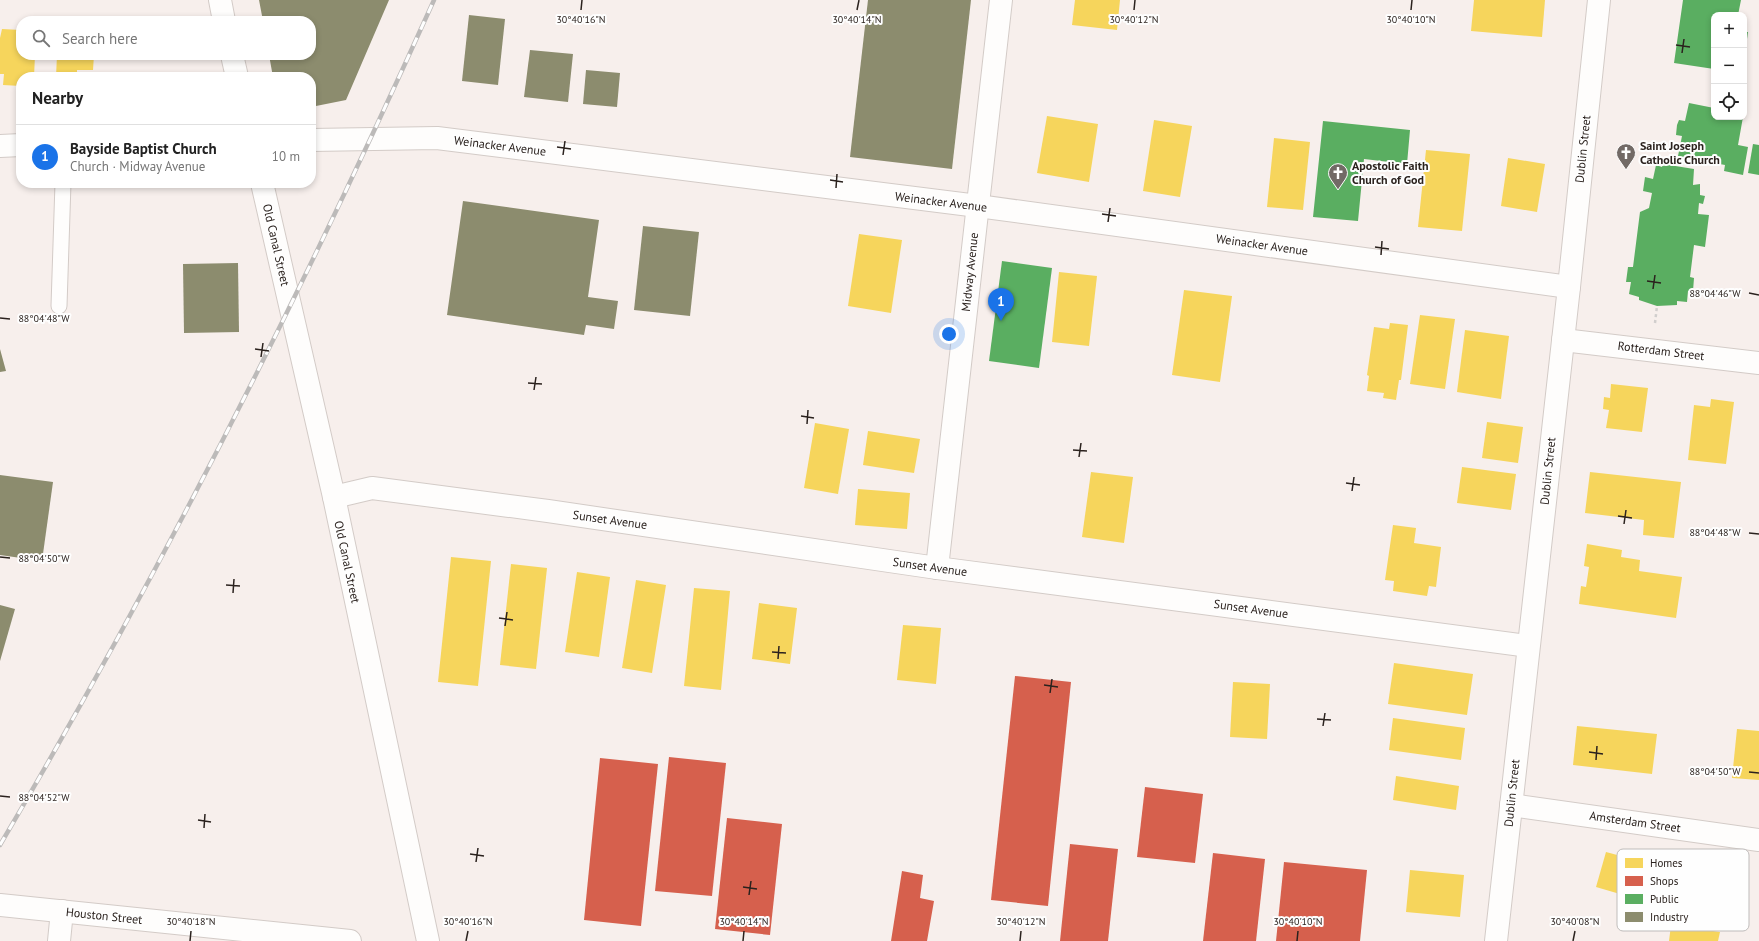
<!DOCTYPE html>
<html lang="en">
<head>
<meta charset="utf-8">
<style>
  body { margin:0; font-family:"PT Sans",sans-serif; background:#f6f6f6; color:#222 }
  .controls { position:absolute; right:12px; top:12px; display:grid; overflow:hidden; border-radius:8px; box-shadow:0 2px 6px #0003 }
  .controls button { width:36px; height:36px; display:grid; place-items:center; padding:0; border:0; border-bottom:1px solid #e0e0e0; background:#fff; color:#222; font:20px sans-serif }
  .you { position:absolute; left:949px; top:334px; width:14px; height:14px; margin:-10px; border:3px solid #fff; border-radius:50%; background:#1a73e8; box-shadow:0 0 0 6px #1a73e833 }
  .badge { display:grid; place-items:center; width:26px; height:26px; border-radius:50%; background:#1a73e8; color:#fff; font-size:13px; font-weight:700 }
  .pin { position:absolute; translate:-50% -33px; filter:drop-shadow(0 1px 2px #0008) }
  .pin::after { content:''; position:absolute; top:21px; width:14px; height:12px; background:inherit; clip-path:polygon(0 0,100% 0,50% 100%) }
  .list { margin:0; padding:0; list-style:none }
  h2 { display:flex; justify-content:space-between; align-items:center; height:52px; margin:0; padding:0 16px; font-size:17px }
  h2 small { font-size:13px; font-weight:400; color:#767676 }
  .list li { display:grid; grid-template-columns:26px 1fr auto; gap:12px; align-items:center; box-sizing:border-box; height:64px; padding:0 16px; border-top:1px solid #e0e0e0 }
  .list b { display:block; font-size:15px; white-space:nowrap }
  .list p { margin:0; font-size:13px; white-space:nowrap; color:#767676 }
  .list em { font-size:13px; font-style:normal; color:#767676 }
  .icon { flex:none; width:22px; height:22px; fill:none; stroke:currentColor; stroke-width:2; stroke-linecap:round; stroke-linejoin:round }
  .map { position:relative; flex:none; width:1759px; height:941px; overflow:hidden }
  .search { position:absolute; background:#fff; box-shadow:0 2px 6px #0003; left:16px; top:16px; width:300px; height:44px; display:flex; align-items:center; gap:10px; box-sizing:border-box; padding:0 14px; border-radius:16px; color:#767676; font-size:15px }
  .panel { position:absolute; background:#fff; box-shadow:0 2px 6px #0003; left:16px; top:72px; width:300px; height:116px; border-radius:16px }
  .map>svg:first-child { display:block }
  .homes { fill:#f6d55c }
  .shops { fill:#d6604d }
  .public { fill:#5aae61 }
  .industry { fill:#8c8c6e }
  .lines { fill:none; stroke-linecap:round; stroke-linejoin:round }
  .service-casing { stroke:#d3cbc7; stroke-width:17 }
  .minor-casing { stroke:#d3cbc7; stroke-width:24 }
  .tertiary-casing { stroke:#d3cbc7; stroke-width:24 }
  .path { stroke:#d1cecd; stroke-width:2.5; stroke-dasharray:3 3; stroke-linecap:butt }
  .service { stroke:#fefdfc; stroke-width:15 }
  .minor { stroke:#fefdfc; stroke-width:22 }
  .tertiary { stroke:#fefdfc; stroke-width:22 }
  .rail-casing { stroke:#bcbab9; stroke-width:4.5 }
  .rail { stroke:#fefefe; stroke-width:3; stroke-dasharray:9; stroke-linecap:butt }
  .ticks { fill:none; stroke:#2b221e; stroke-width:1.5 }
  .labels { text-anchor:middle; stroke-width:4; stroke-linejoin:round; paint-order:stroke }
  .street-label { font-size:12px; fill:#2b221e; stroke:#fefefe }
  .poi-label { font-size:12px; font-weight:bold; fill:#2b221e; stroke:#fefefe; text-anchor:start }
  .key { fill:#fefefe; stroke:#bfbcbb; stroke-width:1 }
  .key-label { font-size:11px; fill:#2b221e }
  .ticks-label { font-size:10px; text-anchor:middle; fill:#2b221e; stroke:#fefefe; stroke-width:4; stroke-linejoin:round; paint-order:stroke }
</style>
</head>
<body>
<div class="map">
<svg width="1759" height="941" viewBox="0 0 1759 941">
  <rect width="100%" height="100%" fill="#f7efec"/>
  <g class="homes">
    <polygon points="1075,0 1120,0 1117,30 1072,25"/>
    <polygon points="1474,0 1545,0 1542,37 1471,31"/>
    <polygon points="58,17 96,19 96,21 58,21"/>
    <polygon points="2,29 21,30 21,55 35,55 34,77 21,77 21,86 3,85 4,74 0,74 0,38"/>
    <polygon points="57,55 94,55 93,70 77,70 77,77 56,77"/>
    <polygon points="1047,116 1098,124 1089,182 1037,173"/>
    <polygon points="1154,120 1192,126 1180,197 1143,191"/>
    <polygon points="1274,138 1310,142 1303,210 1267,207"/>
    <polygon points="1426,150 1470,154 1462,231 1418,227"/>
    <polygon points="1508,158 1545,164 1537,212 1501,206"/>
    <polygon points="859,234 902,240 891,313 848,306"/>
    <polygon points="1059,272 1097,276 1089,346 1052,342"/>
    <polygon points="1184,290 1232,296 1220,382 1172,375"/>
    <polygon points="1420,315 1455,319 1445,389 1410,384"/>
    <polygon points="1390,323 1408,325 1401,380 1399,380 1396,400 1383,398 1384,393 1367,391 1369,376 1367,375 1374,327 1389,329"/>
    <polygon points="1465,330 1509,336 1501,399 1457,392"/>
    <polygon points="1611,384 1648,388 1642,432 1606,428 1609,410 1603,409 1604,397 1610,398"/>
    <polygon points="1711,399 1734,402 1726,464 1688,460 1694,405 1710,407"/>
    <polygon points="1487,422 1523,427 1518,463 1482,458"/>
    <polygon points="815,423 849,429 838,494 804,488"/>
    <polygon points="868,431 920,439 914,473 863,465"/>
    <polygon points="1462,467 1516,474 1511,510 1457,503"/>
    <polygon points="1091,472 1133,477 1124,543 1082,537"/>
    <polygon points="1590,472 1681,482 1674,538 1643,535 1644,520 1585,513"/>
    <polygon points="858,489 910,493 907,529 855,525"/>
    <polygon points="1393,525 1416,528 1414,543 1441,547 1436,587 1429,586 1427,596 1393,591 1394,581 1385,580"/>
    <polygon points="1587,544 1622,550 1621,557 1640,560 1639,571 1682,577 1676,618 1579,604 1581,586 1586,587 1589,567 1584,566"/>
    <polygon points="451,557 491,561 478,686 438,682"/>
    <polygon points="511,564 547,568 536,669 500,665"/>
    <polygon points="577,572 610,577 599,657 565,652"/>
    <polygon points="636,580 666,585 652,673 622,668"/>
    <polygon points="694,588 730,591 721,690 684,686"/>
    <polygon points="759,603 797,608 790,664 752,659"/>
    <polygon points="903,625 941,628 936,684 897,680"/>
    <polygon points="1394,663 1473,674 1467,715 1388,704"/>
    <polygon points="1233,682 1270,684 1267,739 1230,737"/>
    <polygon points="1393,718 1465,728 1461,760 1389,750"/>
    <polygon points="1577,726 1657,734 1652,774 1573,765"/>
    <polygon points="1737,729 1759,731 1759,780 1732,778"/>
    <polygon points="1396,776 1459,786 1456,810 1393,800"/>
    <polygon points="1606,852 1647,863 1637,899 1596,887"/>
    <polygon points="1410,870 1464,875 1460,917 1406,912"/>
    <polygon points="1671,925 1720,932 1718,941 1669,941"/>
  </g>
  <g class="shops">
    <polygon points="1015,676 1071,682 1048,906 991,900"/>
    <polygon points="669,757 726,763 712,896 655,891"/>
    <polygon points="600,758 658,764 641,926 584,920"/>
    <polygon points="1145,787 1203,794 1195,863 1137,857"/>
    <polygon points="727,818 782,824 770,935 715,929"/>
    <polygon points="1070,844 1118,849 1108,941 1060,941"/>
    <polygon points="1213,853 1265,859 1256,941 1203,941"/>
    <polygon points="1284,862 1367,870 1360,941 1276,941"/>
    <polygon points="902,871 923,875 920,898 934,901 927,941 891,941"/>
  </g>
  <g class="public">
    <polygon points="1683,0 1741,0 1738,15 1714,15 1714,69 1674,63"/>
    <polygon points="1744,32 1748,32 1745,53 1744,52"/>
    <polygon points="1689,103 1714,108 1714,117 1743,117 1738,145 1748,147 1743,175 1724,171 1725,165 1678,156 1682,136 1676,135 1677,125 1679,120 1685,121"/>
    <polygon points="1323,121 1410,130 1407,164 1364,159 1358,221 1313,217"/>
    <polygon points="1753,144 1759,145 1759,175 1748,173"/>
    <polygon points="1663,164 1694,169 1693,185 1700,184 1700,195 1705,196 1703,204 1699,203 1698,214 1709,215 1705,247 1694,245 1690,277 1694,278 1693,291 1688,291 1687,302 1677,301 1677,305 1657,306 1639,300 1639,297 1629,294 1631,282 1626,282 1628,267 1633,267 1640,212 1649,208 1652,193 1643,191 1645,177 1653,179 1656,165 1662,167"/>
    <polygon points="1002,261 1052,268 1039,368 989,361"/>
  </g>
  <g class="industry">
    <polygon points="259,0 389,0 346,100 311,107 311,77 273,77 269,55 311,55 311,21 263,21"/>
    <polygon points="868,0 971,0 952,169 850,157"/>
    <polygon points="469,15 505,19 498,85 462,81"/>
    <polygon points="530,50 573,54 568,102 524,97"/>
    <polygon points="586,70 620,73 617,107 583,104"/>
    <polygon points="463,201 599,220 588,297 618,301 614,329 586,325 584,335 447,315"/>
    <polygon points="643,226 699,232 690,316 634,310"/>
    <polygon points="238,263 239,332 184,333 183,264"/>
    <polygon points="0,349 6,371 0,372"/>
    <polygon points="0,475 53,482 42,561 0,555"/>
    <polygon points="0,605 15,609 0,661"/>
  </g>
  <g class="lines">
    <g class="service-casing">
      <polyline id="service" points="59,306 63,183"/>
    </g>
    <g class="minor-casing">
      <g id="minor">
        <polyline points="220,0 224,21"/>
        <polyline points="232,55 237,77"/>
        <polyline points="311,140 437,138 978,206 1569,287"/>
        <polyline points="0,146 21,145"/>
        <polyline points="262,183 334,497 428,941"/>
        <polyline points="1563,340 1759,363"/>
        <polyline points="334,497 372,488 548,511 937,568 1528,646"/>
        <polyline points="937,568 1001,0"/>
        <polyline points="1511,805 1759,840"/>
        <polyline points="59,941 62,911"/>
        <polyline points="1496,941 1569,287 1599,0"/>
      </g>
    </g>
    <g class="tertiary-casing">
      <polyline id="tertiary" points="0,905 350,941"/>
    </g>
    <polyline class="path" points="1655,323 1657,306"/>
    <use href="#service" class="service"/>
    <use href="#minor" class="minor"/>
    <use href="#tertiary" class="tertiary"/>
    <g class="rail-casing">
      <path id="rail" d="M0,845C161,572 304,289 434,0"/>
    </g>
    <use href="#rail" class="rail"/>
  </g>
  <path class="ticks" d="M581,10L582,0M857,10L859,0M1134,10L1135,0M1411,10L1412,0M1676,45L1690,47M1682,53L1684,39M557,147L571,149M563,155L565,141M830,180L843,182M836,188L837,174M1102,214L1116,216M1108,222L1110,208M1375,247L1389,249M1381,255L1382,241M1647,281L1661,283M1653,289L1655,275M1749,293L1759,295M0,318L10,319M255,349L269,351M261,357L263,343M528,383L542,384M534,390L536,377M801,416L814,418M807,424L808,410M1073,450L1087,451M1079,457L1081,443M1346,483L1360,485M1352,491L1354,477M1618,516L1632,518M1624,524L1626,510M1749,533L1759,534M0,557L10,558M226,585L240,586M233,593L234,579M499,618L513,620M505,626L507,612M772,652L786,653M778,659L779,646M1044,685L1058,687M1050,693L1052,679M1317,719L1331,720M1323,726L1325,713M1589,752L1603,754M1596,760L1597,746M1749,772L1759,773M0,796L10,797M198,820L211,822M204,828L205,814M470,854L484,856M476,862L478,848M743,887L757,889M749,895L751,881M190,941L191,931M466,941L468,931M743,941L744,931M1020,941L1021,931M1297,941L1298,931M1573,941L1575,931"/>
  <defs>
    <g id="church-pin" transform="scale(1)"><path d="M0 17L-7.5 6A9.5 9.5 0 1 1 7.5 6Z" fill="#726a66" stroke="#fefefe"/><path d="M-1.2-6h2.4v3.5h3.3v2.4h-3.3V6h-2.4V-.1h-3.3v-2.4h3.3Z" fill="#fff"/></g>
  </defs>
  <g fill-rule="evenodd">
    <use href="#church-pin" x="1626" y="153"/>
    <use href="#church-pin" x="1338" y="173"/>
  </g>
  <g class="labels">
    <g class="street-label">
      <text transform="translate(500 146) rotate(7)" y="4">Weinacker Avenue</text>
      <text transform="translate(1583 149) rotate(-84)" y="4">Dublin Street</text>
      <text transform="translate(941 202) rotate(7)" y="4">Weinacker Avenue</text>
      <text transform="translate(276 245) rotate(77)" y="4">Old Canal Street</text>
      <text transform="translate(1262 245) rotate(8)" y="4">Weinacker Avenue</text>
      <text transform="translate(970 272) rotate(-84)" y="4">Midway Avenue</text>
      <text transform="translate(1661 351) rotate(7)" y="4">Rotterdam Street</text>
      <text transform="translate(1548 471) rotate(-84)" y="4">Dublin Street</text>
      <text transform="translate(610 520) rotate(8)" y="4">Sunset Avenue</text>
      <text transform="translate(347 562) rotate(78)" y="4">Old Canal Street</text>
      <text transform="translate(930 567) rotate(8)" y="4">Sunset Avenue</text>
      <text transform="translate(1251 609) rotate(8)" y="4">Sunset Avenue</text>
      <text transform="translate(1512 793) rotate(-84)" y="4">Dublin Street</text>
      <text transform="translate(1635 822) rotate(8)" y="4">Amsterdam Street</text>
      <text transform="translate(104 916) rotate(6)" y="4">Houston Street</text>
    </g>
    <g class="poi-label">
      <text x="1640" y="150">Saint Joseph<tspan x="1640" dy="14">Catholic Church</tspan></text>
      <text x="1352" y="170">Apostolic Faith<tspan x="1352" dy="14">Church of God</tspan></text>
    </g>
  </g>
  <rect x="1617" y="849" width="132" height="82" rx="6" class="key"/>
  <rect x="1625" y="858" width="18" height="10" fill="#f6d55c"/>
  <rect x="1625" y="876" width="18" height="10" fill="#d6604d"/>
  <rect x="1625" y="894" width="18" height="10" fill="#5aae61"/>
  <rect x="1625" y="912" width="18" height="10" fill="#8c8c6e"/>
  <g class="key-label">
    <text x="1650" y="867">Homes</text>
    <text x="1650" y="885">Shops</text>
    <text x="1650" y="903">Public</text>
    <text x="1650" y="921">Industry</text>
  </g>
  <g class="ticks-label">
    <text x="581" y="23">30°40'16"N</text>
    <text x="857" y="23">30°40'14"N</text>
    <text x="1134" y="23">30°40'12"N</text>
    <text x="1411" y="23">30°40'10"N</text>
    <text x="1715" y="297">88°04'46"W</text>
    <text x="44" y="322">88°04'48"W</text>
    <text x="1715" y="536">88°04'48"W</text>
    <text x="44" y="562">88°04'50"W</text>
    <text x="1715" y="775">88°04'50"W</text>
    <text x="44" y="801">88°04'52"W</text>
    <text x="191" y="925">30°40'18"N</text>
    <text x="468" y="925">30°40'16"N</text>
    <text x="744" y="925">30°40'14"N</text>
    <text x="1021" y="925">30°40'12"N</text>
    <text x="1298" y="925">30°40'10"N</text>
    <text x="1575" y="925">30°40'08"N</text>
  </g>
</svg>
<div class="controls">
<button>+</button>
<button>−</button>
<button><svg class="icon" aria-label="locate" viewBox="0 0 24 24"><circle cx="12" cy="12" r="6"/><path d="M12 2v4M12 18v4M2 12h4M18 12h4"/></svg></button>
</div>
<div class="you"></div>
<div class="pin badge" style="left:1001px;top:321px">1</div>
<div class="search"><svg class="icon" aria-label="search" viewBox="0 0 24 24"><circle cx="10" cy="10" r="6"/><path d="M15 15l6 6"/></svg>Search here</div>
<section class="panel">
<h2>Nearby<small></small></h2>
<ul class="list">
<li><span class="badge">1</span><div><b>Bayside Baptist Church</b><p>Church · Midway Avenue</p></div><em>10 m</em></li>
</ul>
</section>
</div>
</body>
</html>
